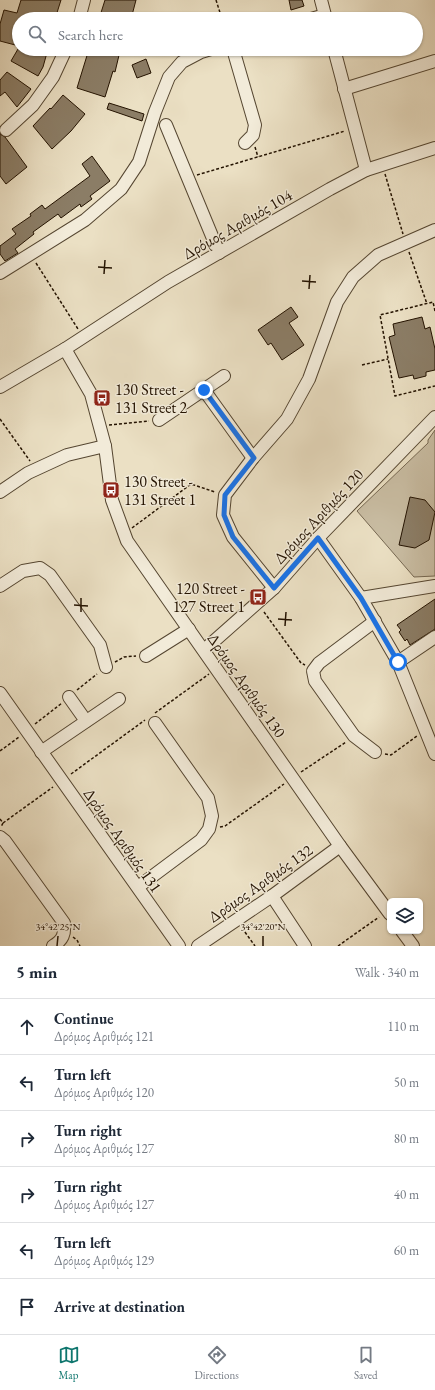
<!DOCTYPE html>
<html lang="en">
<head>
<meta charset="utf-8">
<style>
  body { margin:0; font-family:"EB Garamond",serif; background:#f2f2f3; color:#1f2937 }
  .controls { position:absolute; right:12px; bottom:12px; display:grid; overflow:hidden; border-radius:6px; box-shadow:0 1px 3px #0004 }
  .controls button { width:36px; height:36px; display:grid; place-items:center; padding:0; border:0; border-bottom:1px solid #e0e1e3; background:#fff; color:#1f2937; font:20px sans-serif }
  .stop { position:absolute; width:12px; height:12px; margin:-9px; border:3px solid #1a73e8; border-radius:50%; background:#fff }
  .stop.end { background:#1a73e8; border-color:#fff; box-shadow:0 1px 4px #0008 }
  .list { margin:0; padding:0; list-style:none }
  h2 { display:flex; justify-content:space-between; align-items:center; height:52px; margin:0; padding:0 16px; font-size:17px }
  h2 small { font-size:13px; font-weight:400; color:#747a83 }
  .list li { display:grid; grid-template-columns:26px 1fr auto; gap:12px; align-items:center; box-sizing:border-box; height:56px; padding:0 16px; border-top:1px solid #e0e1e3 }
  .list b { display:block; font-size:15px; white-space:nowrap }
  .list p { margin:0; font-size:13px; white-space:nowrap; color:#747a83 }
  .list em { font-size:13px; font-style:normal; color:#747a83 }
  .icon { flex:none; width:22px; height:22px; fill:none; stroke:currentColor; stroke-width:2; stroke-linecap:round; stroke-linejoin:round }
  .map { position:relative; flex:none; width:435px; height:946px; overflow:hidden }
  .search { position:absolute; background:#fff; box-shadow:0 1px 3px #0004; left:12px; right:12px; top:12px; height:44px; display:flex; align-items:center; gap:10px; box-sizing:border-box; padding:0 14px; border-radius:22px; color:#747a83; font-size:15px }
  .sheet { height:388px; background:#fff }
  nav { display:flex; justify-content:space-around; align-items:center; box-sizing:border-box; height:56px; border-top:1px solid #e0e1e3; background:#fff; font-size:11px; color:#747a83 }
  nav a { display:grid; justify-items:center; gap:2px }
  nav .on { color:#0f766e }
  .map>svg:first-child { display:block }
  .green { fill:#c9bda3; stroke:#766852 }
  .building { fill:#8b7d66; stroke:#231200 }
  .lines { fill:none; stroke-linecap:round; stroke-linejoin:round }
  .minor-casing { stroke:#554631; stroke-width:14 }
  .path { stroke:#231200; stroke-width:1.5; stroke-dasharray:3 2; stroke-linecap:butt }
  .minor { stroke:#f2ebd9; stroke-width:12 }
  .route { stroke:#1a73e8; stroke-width:5 }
  .ticks { fill:none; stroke:#231200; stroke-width:1.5 }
  .labels { text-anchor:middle; stroke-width:3; stroke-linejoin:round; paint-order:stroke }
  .street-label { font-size:16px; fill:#231200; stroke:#f2ebd9 }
  .poi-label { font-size:16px; fill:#231200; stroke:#f2ebd9; text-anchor:start }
  .ticks-label { font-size:10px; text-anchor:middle; fill:#231200; stroke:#f2ebd9; stroke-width:3; stroke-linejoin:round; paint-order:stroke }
</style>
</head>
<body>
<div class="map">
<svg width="435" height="946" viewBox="0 0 435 946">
  <rect width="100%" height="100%" fill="#ebe0c4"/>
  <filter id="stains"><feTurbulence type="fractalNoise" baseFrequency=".005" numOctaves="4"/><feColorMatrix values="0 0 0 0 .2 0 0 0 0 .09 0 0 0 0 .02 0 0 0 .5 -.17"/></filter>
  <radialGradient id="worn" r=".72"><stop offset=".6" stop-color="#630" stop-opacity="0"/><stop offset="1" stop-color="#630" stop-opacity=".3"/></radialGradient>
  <polygon class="green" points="435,430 435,576 414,577 357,511 428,443 428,440"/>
  <g class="building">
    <polygon points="21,0 61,0 55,19 19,19 19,46 0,41 0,24 4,10 17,13"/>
    <polygon points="105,0 136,0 131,19 99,19"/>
    <polygon points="289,0 302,0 304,6 291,10"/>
    <polygon points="18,49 48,49 43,67 38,76 11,61"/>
    <polygon points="89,49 112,49 120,51 115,72 113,71 105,97 77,88"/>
    <polygon points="146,59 151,73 137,78 132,65"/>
    <polygon points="7,72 31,89 17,107 5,92 0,96 0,80"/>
    <polygon points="63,95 85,114 71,131 52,149 33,126 50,108 51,109"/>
    <polygon points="109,103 144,114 142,121 107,109"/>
    <polygon points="0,134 5,137 27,167 6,184 0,176"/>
    <polygon points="92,156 110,181 90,196 92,199 81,207 80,204 61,218 58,214 33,232 34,234 15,249 18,253 5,261 0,254 0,246 16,234 12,229 31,216 30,214 42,205 45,209 90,176 82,164"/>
    <polygon points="291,307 298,317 289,323 304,345 282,360 271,343 268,345 258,330"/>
    <polygon points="422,317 425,329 430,327 435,349 435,370 426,372 426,376 414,379 413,375 399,378 389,337 395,335 393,324"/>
    <polygon points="410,497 425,500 435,512 429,540 415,548 399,545"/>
    <polygon points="435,599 435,629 410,645 407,639 405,641 399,632 401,630 397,625"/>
  </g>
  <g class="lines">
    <g class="minor-casing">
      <g id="minor">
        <polyline points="321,0 326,19"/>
        <polyline points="79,19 84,0"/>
        <polyline points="311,19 325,15"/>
        <polyline points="233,49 255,125 253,135 245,143"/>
        <polyline points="334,49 366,170"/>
        <polyline points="344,89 435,61"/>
        <polyline points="166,125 219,253"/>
        <polyline points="6,130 33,105 53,77 66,49"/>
        <polyline points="0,273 85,220 121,189 139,162 155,112 169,77 182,62 201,52 211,49"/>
        <polyline points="65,349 91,394 105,446 112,500 127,541 340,846 390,914"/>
        <polyline points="0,387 65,349 168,282 330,189 366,170 435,148"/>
        <polyline points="204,390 253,458"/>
        <polyline points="159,420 224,376"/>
        <polyline points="0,492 28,473 67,455 105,446"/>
        <polyline points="318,538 361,598 398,662 435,754"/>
        <polyline points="0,586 23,571 40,568 50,575 100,645 106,667"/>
        <polyline points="274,588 233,537 223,515 225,495 253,458 287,419 309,379 337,302 353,277 378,255 435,230"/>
        <polyline points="361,598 435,586"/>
        <polyline points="375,621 319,663 313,671 315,681 354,736 375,752"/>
        <polyline points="204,650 274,588 318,538 435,417"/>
        <polyline points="146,656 189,629"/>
        <polyline points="398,662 435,637"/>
        <polyline points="0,693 179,946"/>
        <polyline points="69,697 86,721"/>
        <polyline points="41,752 119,699"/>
        <path d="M0,837L5,841L64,923C65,934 63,940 53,946"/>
        <polyline points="138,887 201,840 209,829 212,816 208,798 155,723"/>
        <polyline points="272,896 305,946"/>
        <polyline points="402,931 413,946"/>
        <polyline points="198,946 272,896 340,846"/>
      </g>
    </g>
    <g class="path">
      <polyline points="216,0 222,19"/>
      <polyline points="255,147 258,157"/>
      <polyline points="385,174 403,234"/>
      <polyline points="197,175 345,131"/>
      <polyline points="409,252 427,304"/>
      <polyline points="36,263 78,329"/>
      <polyline points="435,311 433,302 380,315 395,396 435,386"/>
      <polyline points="362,365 388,359"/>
      <polyline points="0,419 30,461"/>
      <polyline points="109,425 149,421"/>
      <polyline points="132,528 191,484 215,492"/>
      <polyline points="264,612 301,663 305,665"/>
      <polyline points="115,662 124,657 136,656"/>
      <polyline points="77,690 97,674"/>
      <polyline points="155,713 209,674"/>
      <polyline points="35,724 62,703"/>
      <polyline points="0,751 19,737"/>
      <polyline points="385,754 391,755 417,736"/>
      <polyline points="301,772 346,742"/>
      <polyline points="71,774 145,720"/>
      <polyline points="0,819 3,823 1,827"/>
      <polyline points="3,823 53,787"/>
      <polyline points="220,827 225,826 284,784"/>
      <polyline points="242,928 255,946"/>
      <polyline points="73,937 77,940 80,946"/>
      <polyline points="338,946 379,917"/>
    </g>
    <use href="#minor" class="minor"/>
  </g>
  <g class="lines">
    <polyline class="route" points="204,390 254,458 225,495 224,515 233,537 274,588 318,538 361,598 398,662"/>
  </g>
  <path class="ticks" d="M98,267L112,268M104,274L105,260M302,281L316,282M309,289L310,275M74,605L88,606M81,612V598M278,619L292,620M285,626L286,612M57,946L58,936M263,946V936"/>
  <defs>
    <g id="bus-square" transform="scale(0.9)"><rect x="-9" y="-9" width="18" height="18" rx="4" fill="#8f2418" stroke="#f2ebd9"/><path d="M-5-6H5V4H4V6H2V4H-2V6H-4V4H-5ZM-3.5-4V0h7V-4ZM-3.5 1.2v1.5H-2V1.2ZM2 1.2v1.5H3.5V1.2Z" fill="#fff"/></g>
  </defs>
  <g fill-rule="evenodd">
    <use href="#bus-square" x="102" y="398"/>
    <use href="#bus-square" x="111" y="490"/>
    <use href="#bus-square" x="258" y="597"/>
  </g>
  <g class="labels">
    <g class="street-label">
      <text transform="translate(237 224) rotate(-30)" y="6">Δρόμος Αριθμός 104</text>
      <text transform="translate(318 516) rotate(-47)" y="6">Δρόμος Αριθμός 120</text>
      <text transform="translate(247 685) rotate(55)" y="6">Δρόμος Αριθμός 130</text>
      <text transform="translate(123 840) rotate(55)" y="6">Δρόμος Αριθμός 131</text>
      <text transform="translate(260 883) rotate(-35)" y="6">Δρόμος Αριθμός 132</text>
    </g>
    <g class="poi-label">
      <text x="115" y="395">130 Street -<tspan x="115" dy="18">131 Street 2</tspan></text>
      <text x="124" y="487">130 Street -<tspan x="124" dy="18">131 Street 1</tspan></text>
      <text x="245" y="594" text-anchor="end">120 Street -<tspan x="245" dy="18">127 Street 1</tspan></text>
    </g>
  </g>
  <g class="ticks-label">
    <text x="58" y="930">34°42'25"N</text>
    <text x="263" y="930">34°42'20"N</text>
  </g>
  <rect width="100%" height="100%" filter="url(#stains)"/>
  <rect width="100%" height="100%" fill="url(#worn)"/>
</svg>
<div class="controls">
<button><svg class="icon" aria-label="layers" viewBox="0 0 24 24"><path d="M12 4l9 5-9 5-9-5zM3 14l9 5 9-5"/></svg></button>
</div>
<div class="stop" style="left:398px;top:662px"></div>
<div class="stop end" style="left:204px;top:390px"></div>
<div class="search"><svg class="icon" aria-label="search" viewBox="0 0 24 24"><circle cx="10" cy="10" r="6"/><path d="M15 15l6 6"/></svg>Search here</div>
</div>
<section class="sheet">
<h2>5 min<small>Walk · 340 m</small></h2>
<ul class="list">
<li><svg class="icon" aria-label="ahead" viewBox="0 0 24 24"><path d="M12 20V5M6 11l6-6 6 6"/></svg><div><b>Continue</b><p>Δρόμος Αριθμός 121</p></div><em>110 m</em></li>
<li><svg class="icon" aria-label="left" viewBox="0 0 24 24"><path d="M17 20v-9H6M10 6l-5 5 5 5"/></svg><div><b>Turn left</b><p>Δρόμος Αριθμός 120</p></div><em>50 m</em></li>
<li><svg class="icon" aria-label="right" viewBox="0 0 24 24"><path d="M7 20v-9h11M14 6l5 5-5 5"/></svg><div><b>Turn right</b><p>Δρόμος Αριθμός 127</p></div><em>80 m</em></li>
<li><svg class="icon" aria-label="right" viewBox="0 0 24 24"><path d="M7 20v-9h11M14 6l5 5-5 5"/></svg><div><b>Turn right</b><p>Δρόμος Αριθμός 127</p></div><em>40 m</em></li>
<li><svg class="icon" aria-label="left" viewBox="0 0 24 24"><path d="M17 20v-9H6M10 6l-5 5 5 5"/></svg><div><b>Turn left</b><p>Δρόμος Αριθμός 129</p></div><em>60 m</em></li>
<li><svg class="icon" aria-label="arrive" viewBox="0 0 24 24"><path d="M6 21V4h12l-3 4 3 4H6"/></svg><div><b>Arrive at destination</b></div></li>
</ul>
</section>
<nav>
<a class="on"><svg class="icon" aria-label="map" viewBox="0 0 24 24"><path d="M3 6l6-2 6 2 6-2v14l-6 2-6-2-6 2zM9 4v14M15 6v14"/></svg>Map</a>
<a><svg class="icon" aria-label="directions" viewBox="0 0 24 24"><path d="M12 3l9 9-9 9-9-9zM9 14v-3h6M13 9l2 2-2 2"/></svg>Directions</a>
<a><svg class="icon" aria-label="saved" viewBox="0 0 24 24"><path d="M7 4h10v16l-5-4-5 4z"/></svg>Saved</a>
</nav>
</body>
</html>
